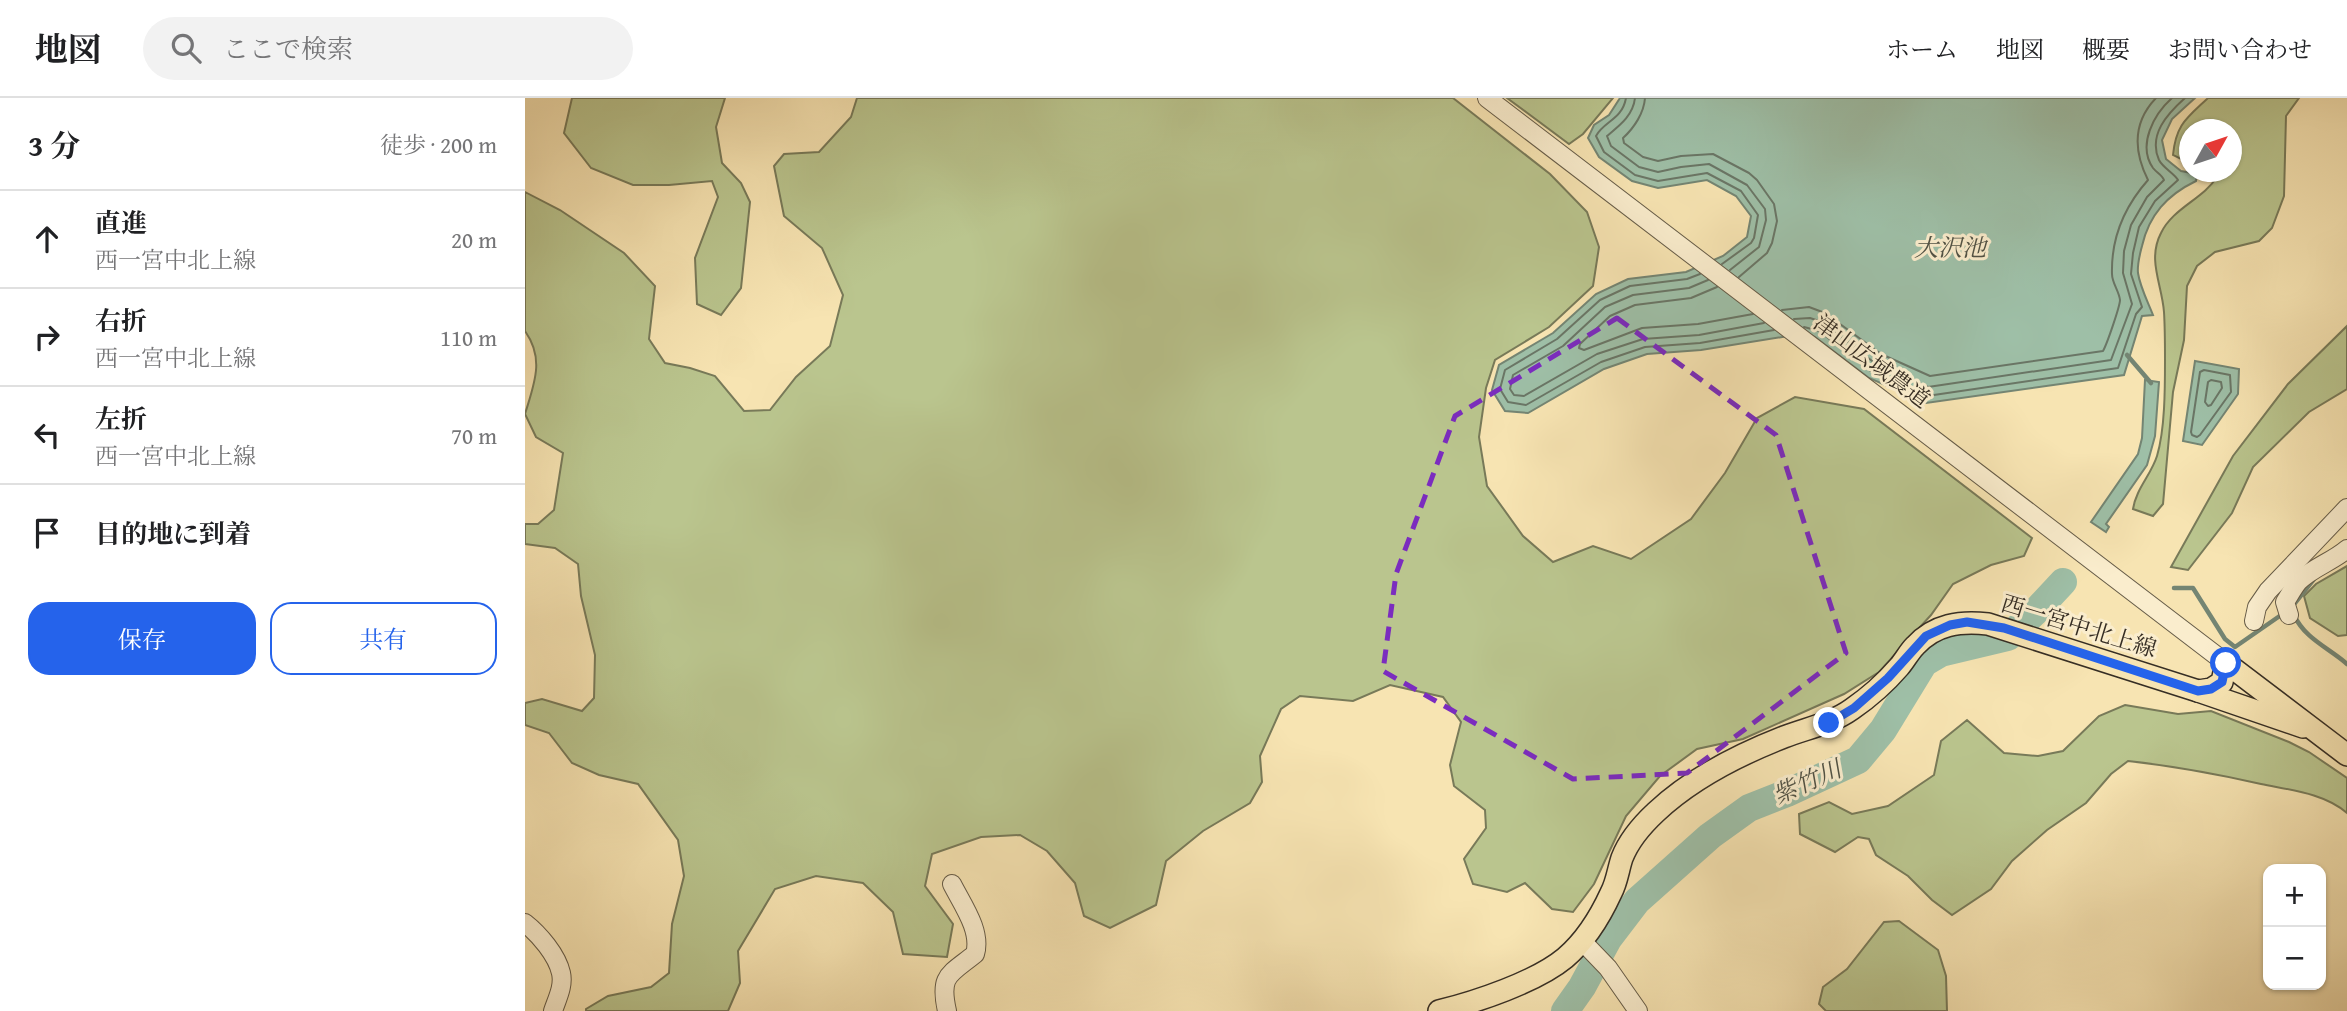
<!DOCTYPE html>
<html lang="ja">
<head>
<meta charset="utf-8">
<style>
  body { margin:0; font-family:"Gentium Book Plus","Noto Serif JP",serif; background:#f2f2f2; color:#202124 }
  .controls { position:absolute; right:21px; bottom:21px; display:grid; overflow:hidden; border-radius:14px; box-shadow:0 2px 5px #0004 }
  .controls button { width:63px; height:63px; display:grid; place-items:center; padding:0; border:0; border-bottom:2px solid #e0e0e0; background:#fff; color:#202124; font:35px sans-serif }
  .compass { position:absolute; left:1654px; top:21px; width:63px; height:63px; border-radius:50%; background:#fff; box-shadow:0 2px 5px #0004; rotate:50deg }
  .stop { position:absolute; width:21px; height:21px; margin:-16px; border:5px solid #2563eb; border-radius:50%; background:#fff }
  .stop.end { background:#2563eb; border-color:#fff; box-shadow:0 2px 7px #0008 }
  .list { margin:0; padding:0; list-style:none }
  h2 { display:flex; justify-content:space-between; align-items:center; height:91px; margin:0; padding:0 28px; font-size:30px }
  h2 small { font-size:23px; font-weight:400; color:#757577 }
  .list li { display:grid; grid-template-columns:46px 1fr auto; gap:21px; align-items:center; box-sizing:border-box; height:98px; padding:0 28px; border-top:2px solid #e0e0e0 }
  .list b { display:block; font-size:26px; white-space:nowrap }
  .list p { margin:0; font-size:23px; white-space:nowrap; color:#757577 }
  .list em { font-size:23px; font-style:normal; color:#757577 }
  .actions { display:flex; gap:14px; padding:21px 28px }
  .actions a { flex:1; padding:16px 0; border:2px solid #2563eb; border-radius:21px; text-align:center; font-size:24px; color:#2563eb }
  .actions .main { background:#2563eb; color:#fff }
  .icon { flex:none; width:38px; height:38px; fill:none; stroke:currentColor; stroke-width:2; stroke-linecap:round; stroke-linejoin:round }
  .map { position:relative; flex:none; width:1822px; height:913px; overflow:hidden }
  header { display:flex; align-items:center; gap:42px; box-sizing:border-box; height:98px; padding:0 35px; background:#fff; border-bottom:2px solid #e0e0e0 }
  header strong { font-size:33px }
  nav { display:flex; gap:38px; margin-inline-start:auto; font-size:24px }
  .search { width:490px; height:63px; background:#f2f2f2; display:flex; align-items:center; gap:18px; box-sizing:border-box; padding:0 24px; border-radius:38px; color:#757577; font-size:26px }
  main { display:flex }
  aside { flex:1; background:#fff }
  .map>svg:first-child { display:block }
  .green { fill:#bac58e; stroke:#787a59; stroke-width:2 }
  .water { fill:#9ebfa7; stroke:#748573; stroke-width:2 }
  .lines { fill:none; stroke-linecap:round; stroke-linejoin:round }
  .shore { stroke:#6a7666; stroke-width:2 }
  .stream { stroke:#748573; stroke-width:4.5 }
  .river { stroke:#9ebfa7; stroke-width:28 }
  .minor-casing { stroke:#665c48; stroke-width:20 }
  .major-casing { stroke:#362e24; stroke-width:24 }
  .minor { stroke:#faedcd; stroke-width:18 }
  .major { stroke:#f7e4b2; stroke-width:21 }
  .route { stroke:#2563eb; stroke-width:9 }
  .marked { fill:none; stroke:#7b2cbf; stroke-width:5; stroke-dasharray:14 9; stroke-linejoin:round }
  .labels { text-anchor:middle; stroke-width:6; stroke-linejoin:round; paint-order:stroke }
  .street-label { font-size:23px; fill:#362e24; stroke:#faedcd }
  .water-label { font-size:24px; font-style:italic; fill:#505245; stroke:#faedcd }
</style>
</head>
<body>
<header>
<strong>地図</strong>
<div class="search"><svg class="icon" aria-label="search" viewBox="0 0 24 24"><circle cx="10" cy="10" r="6"/><path d="M15 15l6 6"/></svg>ここで検索</div>
<nav><a>ホーム</a><a>地図</a><a>概要</a><a>お問い合わせ</a></nav>
</header>
<main>
<aside>
<h2>3 分<small>徒歩 · 200 m</small></h2>
<ul class="list">
<li><svg class="icon" aria-label="ahead" viewBox="0 0 24 24"><path d="M12 20V5M6 11l6-6 6 6"/></svg><div><b>直進</b><p>西一宮中北上線</p></div><em>20 m</em></li>
<li><svg class="icon" aria-label="right" viewBox="0 0 24 24"><path d="M7 20v-9h11M14 6l5 5-5 5"/></svg><div><b>右折</b><p>西一宮中北上線</p></div><em>110 m</em></li>
<li><svg class="icon" aria-label="left" viewBox="0 0 24 24"><path d="M17 20v-9H6M10 6l-5 5 5 5"/></svg><div><b>左折</b><p>西一宮中北上線</p></div><em>70 m</em></li>
<li><svg class="icon" aria-label="arrive" viewBox="0 0 24 24"><path d="M6 21V4h12l-3 4 3 4H6"/></svg><div><b>目的地に到着</b></div></li>
</ul>
<div class="actions"><a class="main">保存</a><a>共有</a></div>
</aside>
<div class="map">
<svg width="1822" height="913" viewBox="0 0 1822 913">
  <rect width="100%" height="100%" fill="#f7e4b2"/>
  <filter id="stains"><feTurbulence type="fractalNoise" baseFrequency=".00286" numOctaves="4"/><feColorMatrix values="0 0 0 0 .2 0 0 0 0 .09 0 0 0 0 .02 0 0 0 .5 -.17"/></filter>
  <radialGradient id="worn" r=".72"><stop offset=".6" stop-color="#630" stop-opacity="0"/><stop offset="1" stop-color="#630" stop-opacity=".3"/></radialGradient>
  <g class="green">
    <polygon points="47,0 200,0 191,29 197,65 216,85 225,104 216,190 196,217 172,206 170,160 193,99 187,83 144,87 108,87 66,70 39,35"/>
    <path d="M332,0H928L1025,76L1062,114L1074,149L1068,188L1024,229L970,262L961,290L954,339L962,388L998,438L1028,464L1068,448L1106,461L1166,421L1200,375L1232,320L1270,299L1339,311L1507,440L1499,458L1466,467L1428,486L1406,517L1354,574L1319,596L1218,641L1172,651L1135,678L1101,718L1069,786L1048,814L1027,811L1000,785L982,794L948,786L939,761L961,730L960,712L929,688L925,667L936,624L918,599L865,587L828,603L775,598L756,611L735,658L737,684L725,705L678,733L641,763L631,807L585,830L559,818L550,785L522,753L495,737L456,739L407,756L400,788L428,826L422,859L378,856L368,814L338,785L291,778L250,791L213,853L215,885L203,913H61V911L83,898L126,889L144,875L147,826L159,778L153,742L113,686L74,677L47,665L24,635L0,627V605L17,601L57,613L69,600L70,557L56,498L53,466L30,450L0,446V426H13L29,412L38,355L11,339L0,316C9,286 20,261 0,233V94L35,112L99,155L130,188L124,241L140,265L165,270L190,278L219,313L245,312L271,279L305,248L318,197L297,150L259,118L249,68L259,56L294,54L326,19Z"/>
    <polygon points="982,0 1088,0 1058,36 1044,46"/>
    <path d="M1683,0H1774L1761,18L1759,98L1747,130L1734,143L1690,154L1672,168L1662,188L1659,242L1648,294L1638,406L1628,418L1608,411C1611,391 1626,377 1632,358C1640,331 1640,291 1640,262C1640,246 1640,230 1639,214C1637,186 1622,162 1636,135C1648,110 1678,101 1692,79L1681,74H1706V32H1664V65L1648,57C1651,26 1662,20 1683,0Z"/>
    <polygon points="1822,228 1822,291 1784,314 1728,369 1707,415 1663,472 1646,469 1708,358 1763,286"/>
    <polygon points="1822,468 1822,537 1813,538 1785,520 1779,498 1791,486"/>
    <path d="M1600,607L1653,616L1686,613L1764,644L1784,654L1822,680V715C1799,695 1765,692 1736,686C1692,676 1648,668 1603,663L1586,676L1561,705L1522,732L1487,763L1466,791L1427,817L1407,802L1383,778L1351,757L1344,741L1333,739L1310,754L1275,736L1274,716L1304,704L1327,716L1363,708L1409,677L1416,643L1442,622L1479,655L1513,658L1538,653L1574,618Z"/>
    <polygon points="1374,823 1413,852 1421,878 1422,913 1301,913 1294,906 1298,889 1322,871 1359,824"/>
  </g>
  <g class="water">
    <path d="M1095,0H1670L1647,21L1637,42L1641,61L1656,73L1672,76L1671,83C1642,97 1624,117 1617,148C1615,156 1612,166 1613,175C1615,189 1623,204 1628,217L1617,218L1599,277L1401,305L1344,280L1290,239L1282,235L1176,252L1122,256L1079,271L1003,315L980,313L967,292L974,267L1028,235L1071,196L1103,181L1161,174L1198,158L1222,139L1226,118L1211,98L1182,82L1133,90L1107,83L1074,59L1063,40L1069,27L1084,17Z"/>
    <polygon points="1670,263 1714,271 1713,296 1677,347 1658,343"/>
    <polygon points="1620,282 1634,284 1630,338 1622,367 1581,426 1584,429 1581,434 1566,424 1613,356 1617,340"/>
  </g>
  <g class="lines">
    <g class="shore">
      <path d="M1101,0C1097,22 1079,23 1071,38L1079,54L1110,77L1133,83L1182,75L1216,93L1233,117L1229,140L1226,145L1197,166"/>
      <path d="M1110,0C1108,18 1094,28 1082,38L1086,48L1114,69L1133,74L1156,69L1184,66L1222,87L1240,111L1241,122L1234,149L1205,172"/>
      <path d="M1120,0C1119,15 1109,30 1098,40L1099,45L1118,59L1133,63L1156,58L1188,56L1224,75L1232,82L1249,106L1252,123L1247,145L1242,155L1214,179"/>
      <polyline points="1175,176 1162,181 1105,188 1075,202 1032,241 980,272 975,291 983,304 1001,307 1076,264 1120,249 1175,245 1249,232"/>
      <polyline points="1183,182 1164,190 1108,197 1080,209 1038,248 988,277 985,291 989,297 999,298 1072,256 1118,241 1174,237 1239,225"/>
      <polyline points="1192,189 1166,200 1110,207 1085,218 1055,246 1054,250 1059,252 1117,230 1173,226 1228,216"/>
      <path d="M1257,212L1284,209L1300,215L1356,256L1405,278L1578,253C1582,246 1595,208 1595,202C1594,193 1587,185 1587,176C1586,140 1600,108 1623,82C1609,54 1607,25 1631,0"/>
      <path d="M1269,221L1285,220L1297,224L1351,266L1403,289L1586,262L1607,206L1598,175L1599,153L1606,127L1622,99L1639,82C1637,77 1632,75 1628,70C1612,47 1629,16 1647,0"/>
      <path d="M1279,229L1294,233L1347,274L1402,298L1593,270L1611,216L1617,209L1606,176L1608,155L1614,129L1630,103L1653,82C1649,75 1638,70 1634,62C1623,37 1642,16 1660,0"/>
      <polygon points="1679,272 1705,277 1706,294 1675,337 1672,339 1667,337 1666,334 1675,274"/>
      <polygon points="1686,282 1696,284 1697,290 1686,307 1683,308 1680,304 1683,284"/>
    </g>
    <g class="stream">
      <polyline points="1602,257 1626,285"/>
      <polyline points="1649,490 1668,490 1700,541 1710,549 1759,515"/>
      <polyline points="1766,510 1789,481"/>
      <path d="M1769,517C1780,541 1804,550 1822,566"/>
    </g>
    <polyline class="river" points="1040,913 1057,889 1083,841 1112,803 1185,738 1224,710 1262,695 1333,662 1358,632 1399,565 1416,555 1483,539 1511,513 1538,484"/>
    <g class="minor-casing">
      <g id="minor">
        <polyline points="962,0 1701,565"/>
        <path d="M1764,517L1760,504C1764,498 1768,490 1773,484C1786,470 1807,464 1822,451"/>
        <polyline points="1729,523 1732,509 1743,493 1822,410"/>
        <path d="M0,825C14,836 32,857 36,875C39,888 32,901 28,913"/>
        <polyline points="1057,843 1083,870 1113,913"/>
        <path d="M422,913C414,877 424,877 450,856C457,833 437,806 427,786"/>
      </g>
    </g>
    <g class="major-casing">
      <g id="major">
        <polyline points="1701,565 1822,657"/>
        <polyline points="1673,593 1778,629"/>
        <path d="M914,913C951,904 1011,884 1040,860C1060,843 1075,819 1086,795C1092,784 1093,772 1097,760C1104,742 1117,727 1131,714C1167,680 1213,657 1259,639C1282,630 1306,626 1327,611C1343,600 1361,584 1374,569C1380,562 1384,554 1390,548C1410,526 1435,523 1463,526L1673,593L1686,591L1697,584L1701,565"/>
      </g>
    </g>
    <use href="#minor" class="minor"/>
    <use href="#major" class="major"/>
  </g>
  <g class="lines">
    <polyline class="route" points="1304,625 1329,610 1363,580 1401,538 1425,527 1442,524 1479,530 1673,593 1686,591 1697,584 1701,565"/>
  </g>
  <path class="marked" d="M1092,220L1251,337L1321,555L1162,675L1048,681L858,573L871,476L930,318Z"/>
  <g class="labels">
    <g class="street-label">
      <text transform="translate(1347 263) rotate(37)" y="8">津山広域農道</text>
      <text transform="translate(1554 528) rotate(17)" y="8">西一宮中北上線</text>
    </g>
    <g class="water-label">
      <text x="1425" y="158">大沢池</text>
      <text transform="translate(1282 684) rotate(-24)" y="8">紫竹川</text>
    </g>
  </g>
  <rect width="100%" height="100%" filter="url(#stains)"/>
  <rect width="100%" height="100%" fill="url(#worn)"/>
</svg>
<div class="controls">
<button>+</button>
<button>−</button>
</div>
<svg class="compass" viewBox="-18 -18 36 36"><path d="M0-13l5 13h-10z" fill="#e53935"/><path d="M0 13l5-13h-10z" fill="#757577"/></svg>
<div class="stop" style="left:1701px;top:565px"></div>
<div class="stop end" style="left:1304px;top:625px"></div>
</div>
</main>
</body>
</html>
